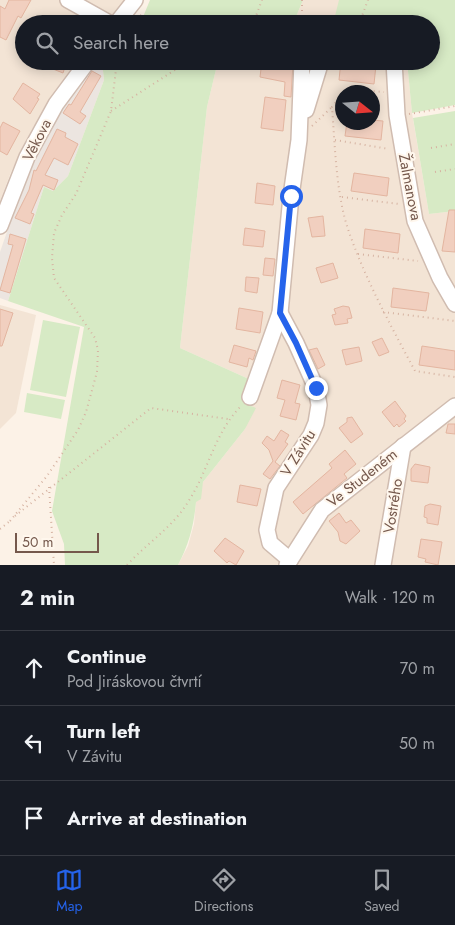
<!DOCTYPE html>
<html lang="en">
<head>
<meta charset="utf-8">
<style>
  body { margin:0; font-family:Jost,sans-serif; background:#242831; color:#f1f3f6 }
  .compass { position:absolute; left:335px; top:85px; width:45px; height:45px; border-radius:50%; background:#171b24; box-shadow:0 2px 12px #0003; rotate:107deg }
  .scale { position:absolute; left:15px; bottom:12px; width:84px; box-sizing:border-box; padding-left:5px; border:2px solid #75584c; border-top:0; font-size:14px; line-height:18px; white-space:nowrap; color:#75584c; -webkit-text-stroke:4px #fff7ed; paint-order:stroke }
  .stop { position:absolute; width:15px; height:15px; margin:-11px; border:4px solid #2563eb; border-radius:50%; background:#fff }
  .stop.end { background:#2563eb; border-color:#fff; box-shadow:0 1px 5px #0008 }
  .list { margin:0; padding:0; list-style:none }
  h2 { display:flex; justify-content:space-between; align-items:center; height:65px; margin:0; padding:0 20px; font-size:21px }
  h2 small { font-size:16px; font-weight:400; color:#9ea1a6 }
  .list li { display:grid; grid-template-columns:32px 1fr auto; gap:15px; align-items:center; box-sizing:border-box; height:75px; padding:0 20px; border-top:1px solid #363941 }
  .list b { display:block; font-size:19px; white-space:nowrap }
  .list p { margin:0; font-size:16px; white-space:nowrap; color:#9ea1a6 }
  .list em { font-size:16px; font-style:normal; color:#9ea1a6 }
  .icon { flex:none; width:28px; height:28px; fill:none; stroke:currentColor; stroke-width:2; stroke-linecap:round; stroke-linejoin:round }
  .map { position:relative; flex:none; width:455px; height:565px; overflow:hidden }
  .search { position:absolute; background:#171b24; box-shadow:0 2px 12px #0003; left:15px; right:15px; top:15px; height:55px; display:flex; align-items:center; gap:12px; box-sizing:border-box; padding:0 18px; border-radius:28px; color:#9ea1a6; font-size:19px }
  .sheet { height:290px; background:#171b24 }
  nav { display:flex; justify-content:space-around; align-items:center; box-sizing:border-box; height:70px; border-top:1px solid #363941; background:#171b24; font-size:14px; color:#9ea1a6 }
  nav a { display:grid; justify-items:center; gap:2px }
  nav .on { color:#2563eb }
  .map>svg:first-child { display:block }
  .residential { fill:#f3e4d5; fill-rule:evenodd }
  .industrial { fill:#ece5e0 }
  .green { fill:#d7eac5 }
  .building { fill:#f1cfbf; stroke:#e3b5a0 }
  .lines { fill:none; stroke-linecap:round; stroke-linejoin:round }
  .minor-casing { stroke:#d0bcb0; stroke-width:18 }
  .path { stroke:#d6b3a2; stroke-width:2; stroke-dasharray:1 4; stroke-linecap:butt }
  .minor { stroke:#fff; stroke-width:15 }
  .route { stroke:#2563eb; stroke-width:6 }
  .labels { text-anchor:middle; stroke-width:4; stroke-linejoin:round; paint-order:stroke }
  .street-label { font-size:15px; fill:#75584c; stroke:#fff7ed }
</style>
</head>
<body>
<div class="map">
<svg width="455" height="565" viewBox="0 0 455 565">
  <rect width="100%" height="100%" fill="#fcf2e7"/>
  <g class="residential">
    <polygon points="0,0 125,0 108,24 24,24 24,61 77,61 32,129 11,172 0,201"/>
    <polygon points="303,0 353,0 380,24 293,24"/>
    <path d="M218,61H407L412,113L429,214L455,211V565H178L188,546L194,524L196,502L203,482L245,429L254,398L251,380L180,348L207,107ZM342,92H372V122H342Z"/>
    <polygon points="0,305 36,315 16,413 0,429"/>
  </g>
  <polygon class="industrial" points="93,61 102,61 104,80 68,176 53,191 44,187 8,301 0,298 0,252 26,177 62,106"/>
  <g class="green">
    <polygon points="150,0 303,0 293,24 121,24 126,18 143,17"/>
    <polygon points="339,0 455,0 455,105 412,113 407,61 431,61 431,24 380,24 334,20"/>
    <path d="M102,61H218L207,107L180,348L251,380L254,398L251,406L256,408L245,429L203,482L201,499L196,502C194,525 189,544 178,565H65L64,544L52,511L84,327L8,301L44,187L53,191L68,176L104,80Z"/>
    <polygon points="455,111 455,211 429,214 413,118"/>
    <polygon points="43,320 80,327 66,397 30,390"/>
    <polygon points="27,393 65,400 61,419 24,412"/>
  </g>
  <g class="building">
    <polygon points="9,0 31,0 21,18 18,16 6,40 0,37 0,6 5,9"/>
    <polygon points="33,61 67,61 63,73"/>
    <polygon points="262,61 293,63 291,97 284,96 285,82 260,77"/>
    <polygon points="341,61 376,65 374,84 339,80"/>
    <polygon points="92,71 101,76 80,112 86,116 80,124 63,113 69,104 71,105"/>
    <polygon points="23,83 40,94 37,98 39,99 30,114 13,99"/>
    <polygon points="265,97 286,100 283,131 261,128"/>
    <polygon points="372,120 383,121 381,140 345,136 347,122 372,122"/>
    <polygon points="3,122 20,131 7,155 0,151 0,128"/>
    <polygon points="57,129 66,133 65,137 78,144 68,165 54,158 45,175 58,180 54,190 43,185 31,213 34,214 30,224 15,218 29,190 34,170 36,171"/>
    <polygon points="354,173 389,178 387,196 351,191"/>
    <polygon points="257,183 275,186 273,205 255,203"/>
    <polygon points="449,210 455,210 455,252 442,251"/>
    <polygon points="323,216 325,236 312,237 308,218"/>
    <polygon points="245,228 265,231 263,247 243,245"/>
    <polygon points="365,229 400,234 398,253 363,248"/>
    <polygon points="10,234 26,239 10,293 0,290 13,245 8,244"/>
    <polygon points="265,258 275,259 273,276 263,275"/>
    <polygon points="333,263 338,278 321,283 316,268"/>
    <polygon points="246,277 259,278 257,293 245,291"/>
    <polygon points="393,288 429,293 426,311 391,307"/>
    <polygon points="343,306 349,307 352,318 347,319 348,323 335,325 332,315 336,314 334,309"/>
    <polygon points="239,308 263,312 260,333 236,329"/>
    <polygon points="0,309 13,313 2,346 0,346"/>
    <polygon points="382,338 389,352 379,356 372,342"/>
    <polygon points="234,345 256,351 253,360 249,358 247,367 229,362"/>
    <polygon points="422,346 455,351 455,370 419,365"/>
    <polygon points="359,347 362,361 346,365 342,350"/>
    <polygon points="317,348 325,365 318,369 309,350"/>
    <polygon points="282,380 300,385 295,403 300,404 296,420 280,416 285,400 277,398"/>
    <polygon points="395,401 406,416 404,419 406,421 399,427 397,424 394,427 382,412"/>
    <polygon points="352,417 363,434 351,443 339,428 347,422 347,418"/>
    <polygon points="448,424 455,424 455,434 446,433"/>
    <polygon points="281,430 289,435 285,442 288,444 275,462 280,466 270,479 263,474 273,461 269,450 262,443 267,436 274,441"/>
    <polygon points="345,450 356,464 344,474 347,478 303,514 293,502 332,468 329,464"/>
    <polygon points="415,464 430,467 428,483 411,481 411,469"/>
    <polygon points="240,485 261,489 257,506 237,502"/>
    <polygon points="430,504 441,506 438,525 427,523 427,518 424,517 425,506"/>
    <polygon points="339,513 346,523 351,520 360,531 346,544 340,541 338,532 329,521"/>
    <polygon points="225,538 244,551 236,565 229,561 227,563 214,551"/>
    <polygon points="421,539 442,542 438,565 425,562 426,559 418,557"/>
  </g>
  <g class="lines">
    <g class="minor-casing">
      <g id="minor">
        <polyline points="68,0 111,24"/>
        <polyline points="116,24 135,0"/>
        <polyline points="394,61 397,115 415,221 440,278 455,304"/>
        <polyline points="306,110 321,61"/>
        <polyline points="0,226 27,157 56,104 88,61"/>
        <polyline points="280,313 296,343 316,388 319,405 316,423 311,435 276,488 267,530 270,543 290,560"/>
        <polyline points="250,397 280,313 291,196 299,140 302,61"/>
        <polyline points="287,565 322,510 455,406"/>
        <polyline points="383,565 403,446"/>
      </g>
    </g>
    <g class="path">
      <polyline points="302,0 302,24"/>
      <polyline points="140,15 154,24"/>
      <polyline points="226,24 229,24"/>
      <polyline points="253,24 262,0"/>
      <polyline points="359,24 368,0"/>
      <polyline points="345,92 348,89 384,92"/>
      <path d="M342,95L332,107C335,145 336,196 349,232C366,281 391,326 415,371L455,377"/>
      <polyline points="111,111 189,61"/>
      <polyline points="409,114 455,106"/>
      <polyline points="312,126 332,107"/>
      <polyline points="335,140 389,149"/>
      <polyline points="431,148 455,144"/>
      <polyline points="435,172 455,169"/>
      <polyline points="342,197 399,204"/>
      <polyline points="358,254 418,261"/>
      <polyline points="383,312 455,321"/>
      <polyline points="49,487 54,565"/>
      <polyline points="15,516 151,408 228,419"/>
      <polyline points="10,521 47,476 78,430 86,412 97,372 98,350 95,338 54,278 52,258 54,233 62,215 76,194 111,111 117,61"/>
      <polyline points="0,529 10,521"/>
      <path d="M127,565C147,543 172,528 188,502C209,470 214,433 242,405"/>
    </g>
    <use href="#minor" class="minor"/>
  </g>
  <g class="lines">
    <polyline class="route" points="291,196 280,313 296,343 316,388"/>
  </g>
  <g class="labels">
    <g class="street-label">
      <text transform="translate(37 140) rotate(-63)" y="5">Věkova</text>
      <text transform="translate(410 187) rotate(79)" y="5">Žalmanova</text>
      <text transform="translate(298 453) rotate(-58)" y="5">V Závitu</text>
      <text transform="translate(362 478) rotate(-38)" y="5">Ve Studeném</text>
      <text transform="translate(393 506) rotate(-81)" y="5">Vostrého</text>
    </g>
  </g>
</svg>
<svg class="compass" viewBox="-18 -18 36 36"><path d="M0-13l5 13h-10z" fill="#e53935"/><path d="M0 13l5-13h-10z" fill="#9ea1a6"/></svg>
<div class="scale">50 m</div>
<div class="stop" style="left:291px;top:196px"></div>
<div class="stop end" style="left:316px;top:388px"></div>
<div class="search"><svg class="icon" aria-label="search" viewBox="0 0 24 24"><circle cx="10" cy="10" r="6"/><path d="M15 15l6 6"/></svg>Search here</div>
</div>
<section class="sheet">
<h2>2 min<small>Walk · 120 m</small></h2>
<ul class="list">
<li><svg class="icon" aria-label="ahead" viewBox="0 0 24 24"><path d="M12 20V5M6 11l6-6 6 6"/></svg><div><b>Continue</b><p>Pod Jiráskovou čtvrtí</p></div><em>70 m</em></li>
<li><svg class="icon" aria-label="left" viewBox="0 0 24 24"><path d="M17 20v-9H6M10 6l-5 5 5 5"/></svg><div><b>Turn left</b><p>V Závitu</p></div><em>50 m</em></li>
<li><svg class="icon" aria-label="arrive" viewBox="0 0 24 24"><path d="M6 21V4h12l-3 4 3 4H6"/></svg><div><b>Arrive at destination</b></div></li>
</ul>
</section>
<nav>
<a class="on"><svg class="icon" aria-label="map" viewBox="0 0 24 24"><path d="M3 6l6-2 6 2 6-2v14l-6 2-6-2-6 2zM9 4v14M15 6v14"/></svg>Map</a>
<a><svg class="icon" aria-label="directions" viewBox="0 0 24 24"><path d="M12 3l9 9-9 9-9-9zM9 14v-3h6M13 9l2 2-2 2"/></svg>Directions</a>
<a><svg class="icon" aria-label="saved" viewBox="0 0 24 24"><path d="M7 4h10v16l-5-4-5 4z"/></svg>Saved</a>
</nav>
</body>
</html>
